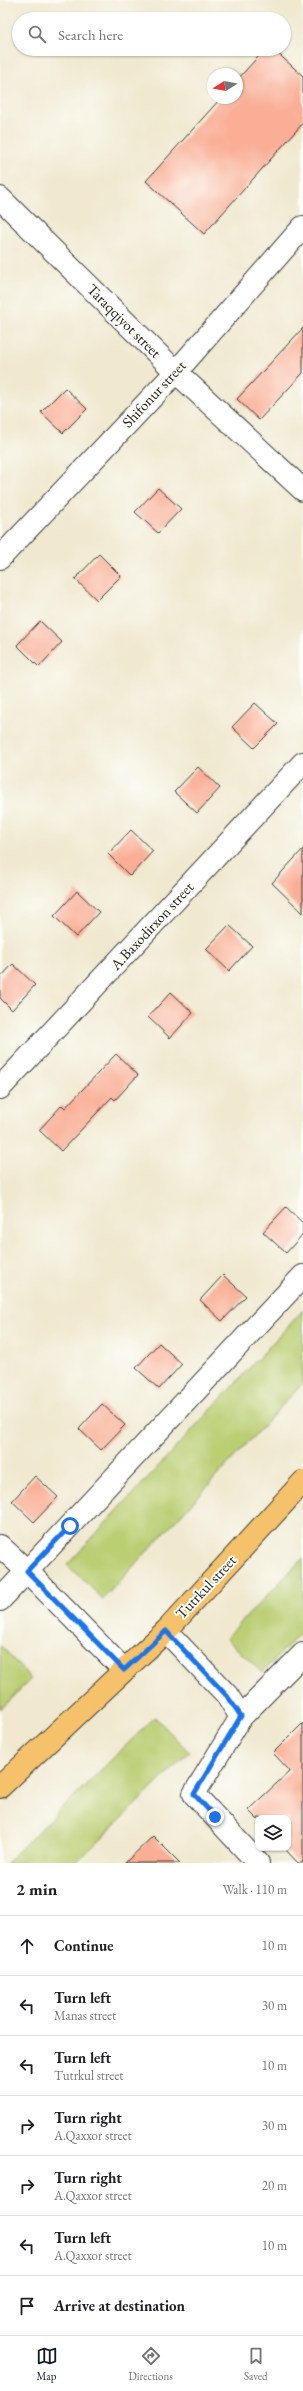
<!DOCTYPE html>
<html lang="en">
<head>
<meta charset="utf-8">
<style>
  body { margin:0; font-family:"EB Garamond",serif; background:#f2f2f2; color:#202124 }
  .controls { position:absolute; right:12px; bottom:12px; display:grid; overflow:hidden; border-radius:8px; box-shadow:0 1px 3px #0004 }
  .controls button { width:36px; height:36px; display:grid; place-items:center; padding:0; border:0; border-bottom:1px solid #e0e0e0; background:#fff; color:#202124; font:20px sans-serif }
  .compass { position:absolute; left:207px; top:68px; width:36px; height:36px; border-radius:50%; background:#fff; box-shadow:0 1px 3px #0004; rotate:259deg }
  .stop { position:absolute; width:12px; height:12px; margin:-9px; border:3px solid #1a73e8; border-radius:50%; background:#fff }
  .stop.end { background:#1a73e8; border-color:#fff; box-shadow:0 1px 4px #0008 }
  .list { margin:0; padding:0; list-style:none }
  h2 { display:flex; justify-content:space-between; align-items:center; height:52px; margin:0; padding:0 16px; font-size:17px }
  h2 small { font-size:13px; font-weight:400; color:#757577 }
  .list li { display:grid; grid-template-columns:26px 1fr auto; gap:12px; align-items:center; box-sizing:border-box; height:60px; padding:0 16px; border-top:1px solid #e0e0e0 }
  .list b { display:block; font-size:15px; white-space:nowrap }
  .list p { margin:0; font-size:13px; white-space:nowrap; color:#757577 }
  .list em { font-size:13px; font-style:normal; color:#757577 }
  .icon { flex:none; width:22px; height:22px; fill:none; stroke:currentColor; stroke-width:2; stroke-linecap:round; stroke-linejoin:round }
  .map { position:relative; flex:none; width:303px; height:1863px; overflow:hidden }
  .search { position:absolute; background:#fff; box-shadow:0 1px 3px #0004; left:12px; right:12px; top:12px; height:44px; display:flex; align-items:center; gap:10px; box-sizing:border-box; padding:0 14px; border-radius:22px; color:#757577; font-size:15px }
  .sheet { height:472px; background:#fff }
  nav { display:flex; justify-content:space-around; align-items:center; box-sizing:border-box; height:56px; border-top:1px solid #e0e0e0; background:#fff; font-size:11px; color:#757577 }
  nav a { display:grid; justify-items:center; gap:2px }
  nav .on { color:#111827 }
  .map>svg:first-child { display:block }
  .green { fill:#bace72; stroke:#6b7547 }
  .building { fill:#f9ae95 }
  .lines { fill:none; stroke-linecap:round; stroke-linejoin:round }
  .street-casing { stroke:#3c3b37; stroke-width:24 }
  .primary-casing { stroke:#3c3b37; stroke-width:24 }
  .street { stroke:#fff; stroke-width:22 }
  .primary { stroke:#f5c16b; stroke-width:22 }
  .route { stroke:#1a73e8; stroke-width:5 }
  .labels { text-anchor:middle; stroke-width:4; stroke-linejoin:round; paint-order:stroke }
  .street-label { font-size:15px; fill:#1c1c1c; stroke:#fdfcf7 }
</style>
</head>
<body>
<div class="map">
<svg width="303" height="1863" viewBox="0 0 303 1863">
  <rect width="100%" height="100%" fill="#fdfcf7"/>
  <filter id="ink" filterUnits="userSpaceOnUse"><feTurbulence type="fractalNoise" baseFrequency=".025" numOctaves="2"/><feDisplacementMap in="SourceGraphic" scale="8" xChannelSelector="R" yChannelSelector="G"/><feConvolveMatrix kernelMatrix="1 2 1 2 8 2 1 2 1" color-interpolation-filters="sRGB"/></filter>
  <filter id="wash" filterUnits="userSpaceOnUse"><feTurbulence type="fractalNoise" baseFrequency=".012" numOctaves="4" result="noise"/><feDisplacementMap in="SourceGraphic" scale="16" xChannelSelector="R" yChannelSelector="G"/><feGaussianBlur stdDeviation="0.9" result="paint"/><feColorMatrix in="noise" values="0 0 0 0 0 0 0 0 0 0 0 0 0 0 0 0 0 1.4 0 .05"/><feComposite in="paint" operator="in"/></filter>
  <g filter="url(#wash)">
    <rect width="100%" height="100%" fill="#f0e9d0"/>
    <g class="green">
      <polygon points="303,1310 303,1383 103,1599 67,1565"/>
      <polygon points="303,1558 303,1630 262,1673 226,1638"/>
      <polygon points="1,1646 31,1679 0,1709 0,1647"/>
      <polygon points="155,1717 189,1752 76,1863 6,1863"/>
    </g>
    <g id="blocks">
      <g class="building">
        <polygon points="265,49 273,49 303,76 303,123 204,234 146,181 221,98 237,98 237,80"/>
        <polygon points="303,328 303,373 259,420 237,399"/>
        <polygon points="65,388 87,409 63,433 41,412"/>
        <polygon points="158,488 181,509 158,533 135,512"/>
        <polygon points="99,554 121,576 97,600 75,579"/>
        <polygon points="40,621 62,642 39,667 17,645"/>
        <polygon points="255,703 278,724 254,748 232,727"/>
        <polygon points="198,767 220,788 197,813 174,792"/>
        <polygon points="131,830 153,851 130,876 108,854"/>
        <polygon points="303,849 303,913 272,883"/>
        <polygon points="77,891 99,912 76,937 54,916"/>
        <polygon points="229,925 252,946 229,971 206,949"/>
        <polygon points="13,964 35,985 12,1010 0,998 0,978"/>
        <polygon points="171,992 193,1013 170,1038 148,1017"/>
        <polygon points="116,1054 138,1075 115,1100 112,1097 61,1151 39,1130 62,1105 65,1108"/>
        <polygon points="286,1207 303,1223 303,1234 286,1253 263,1232"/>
        <polygon points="223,1275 246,1296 222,1321 200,1300"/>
        <polygon points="159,1343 182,1364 159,1389 136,1368"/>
        <polygon points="102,1404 125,1425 101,1450 79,1429"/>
        <polygon points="35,1476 58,1497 34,1522 12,1501"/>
        <polygon points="303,1723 303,1863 298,1863 284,1848 288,1848 288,1818 258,1818 258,1820 248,1810 290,1771 273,1753"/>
        <polygon points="153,1836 180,1863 125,1863"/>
      </g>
    </g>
  </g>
  <g filter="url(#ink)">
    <use href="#blocks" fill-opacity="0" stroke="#3c3b37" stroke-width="1"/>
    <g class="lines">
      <g class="street-casing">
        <g id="street">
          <polyline points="0,198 176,372 303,490"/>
          <polyline points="0,558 176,372 303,227"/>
          <polyline points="0,1088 303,763"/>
          <polyline points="0,1546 27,1571 124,1670"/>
          <polyline points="0,1600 303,1276"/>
          <polyline points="166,1631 227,1695 241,1717 194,1794 258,1863"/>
          <polyline points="241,1717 303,1654"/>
        </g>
      </g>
      <g class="primary-casing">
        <polyline id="primary" points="0,1787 166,1631 303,1482"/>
      </g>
      <use href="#street" class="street"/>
      <use href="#primary" class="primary"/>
    </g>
  </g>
  <g class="lines" filter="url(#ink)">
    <polyline class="route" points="70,1526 27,1571 124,1670 166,1631 227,1696 241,1716 194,1794 215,1817"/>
  </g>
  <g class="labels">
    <g class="street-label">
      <text transform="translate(124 321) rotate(45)" y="5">Taraqqiyot street</text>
      <text transform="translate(154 394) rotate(-47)" y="5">Shifonur street</text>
      <text transform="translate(152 926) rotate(-47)" y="5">A.Baxodirxon street</text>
      <text transform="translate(206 1587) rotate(-47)" y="5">Tutrkul street</text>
    </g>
  </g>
</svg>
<div class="controls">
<button><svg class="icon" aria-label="layers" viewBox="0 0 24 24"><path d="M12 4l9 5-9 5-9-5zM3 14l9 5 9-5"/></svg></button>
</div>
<svg class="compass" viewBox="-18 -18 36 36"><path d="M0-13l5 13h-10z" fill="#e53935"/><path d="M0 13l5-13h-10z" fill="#757577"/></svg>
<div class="stop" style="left:70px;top:1526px"></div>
<div class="stop end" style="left:215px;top:1817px"></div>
<div class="search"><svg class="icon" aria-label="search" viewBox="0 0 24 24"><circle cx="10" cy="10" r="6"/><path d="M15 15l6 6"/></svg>Search here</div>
</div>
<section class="sheet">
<h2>2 min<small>Walk · 110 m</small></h2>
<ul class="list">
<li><svg class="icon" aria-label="ahead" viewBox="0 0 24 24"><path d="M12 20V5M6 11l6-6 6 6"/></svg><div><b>Continue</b></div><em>10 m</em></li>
<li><svg class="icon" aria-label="left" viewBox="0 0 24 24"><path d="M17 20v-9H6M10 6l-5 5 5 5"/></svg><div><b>Turn left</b><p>Manas street</p></div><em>30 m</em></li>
<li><svg class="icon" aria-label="left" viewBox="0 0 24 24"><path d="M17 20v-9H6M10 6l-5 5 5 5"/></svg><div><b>Turn left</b><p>Tutrkul street</p></div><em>10 m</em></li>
<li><svg class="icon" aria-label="right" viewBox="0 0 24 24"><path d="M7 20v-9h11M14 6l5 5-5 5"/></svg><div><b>Turn right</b><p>A.Qaxxor street</p></div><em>30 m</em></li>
<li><svg class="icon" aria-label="right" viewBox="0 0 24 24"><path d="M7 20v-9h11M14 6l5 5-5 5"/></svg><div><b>Turn right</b><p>A.Qaxxor street</p></div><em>20 m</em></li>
<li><svg class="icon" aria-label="left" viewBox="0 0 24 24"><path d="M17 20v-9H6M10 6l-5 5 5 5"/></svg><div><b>Turn left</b><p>A.Qaxxor street</p></div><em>10 m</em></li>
<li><svg class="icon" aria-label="arrive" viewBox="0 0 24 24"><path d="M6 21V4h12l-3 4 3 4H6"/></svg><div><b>Arrive at destination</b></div></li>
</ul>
</section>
<nav>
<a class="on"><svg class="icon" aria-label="map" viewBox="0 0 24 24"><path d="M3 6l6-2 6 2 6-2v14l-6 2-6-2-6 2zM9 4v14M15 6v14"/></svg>Map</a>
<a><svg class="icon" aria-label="directions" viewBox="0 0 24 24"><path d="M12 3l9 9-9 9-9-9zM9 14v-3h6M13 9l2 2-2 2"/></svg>Directions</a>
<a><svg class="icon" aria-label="saved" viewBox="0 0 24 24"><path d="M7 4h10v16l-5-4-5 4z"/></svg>Saved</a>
</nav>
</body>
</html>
